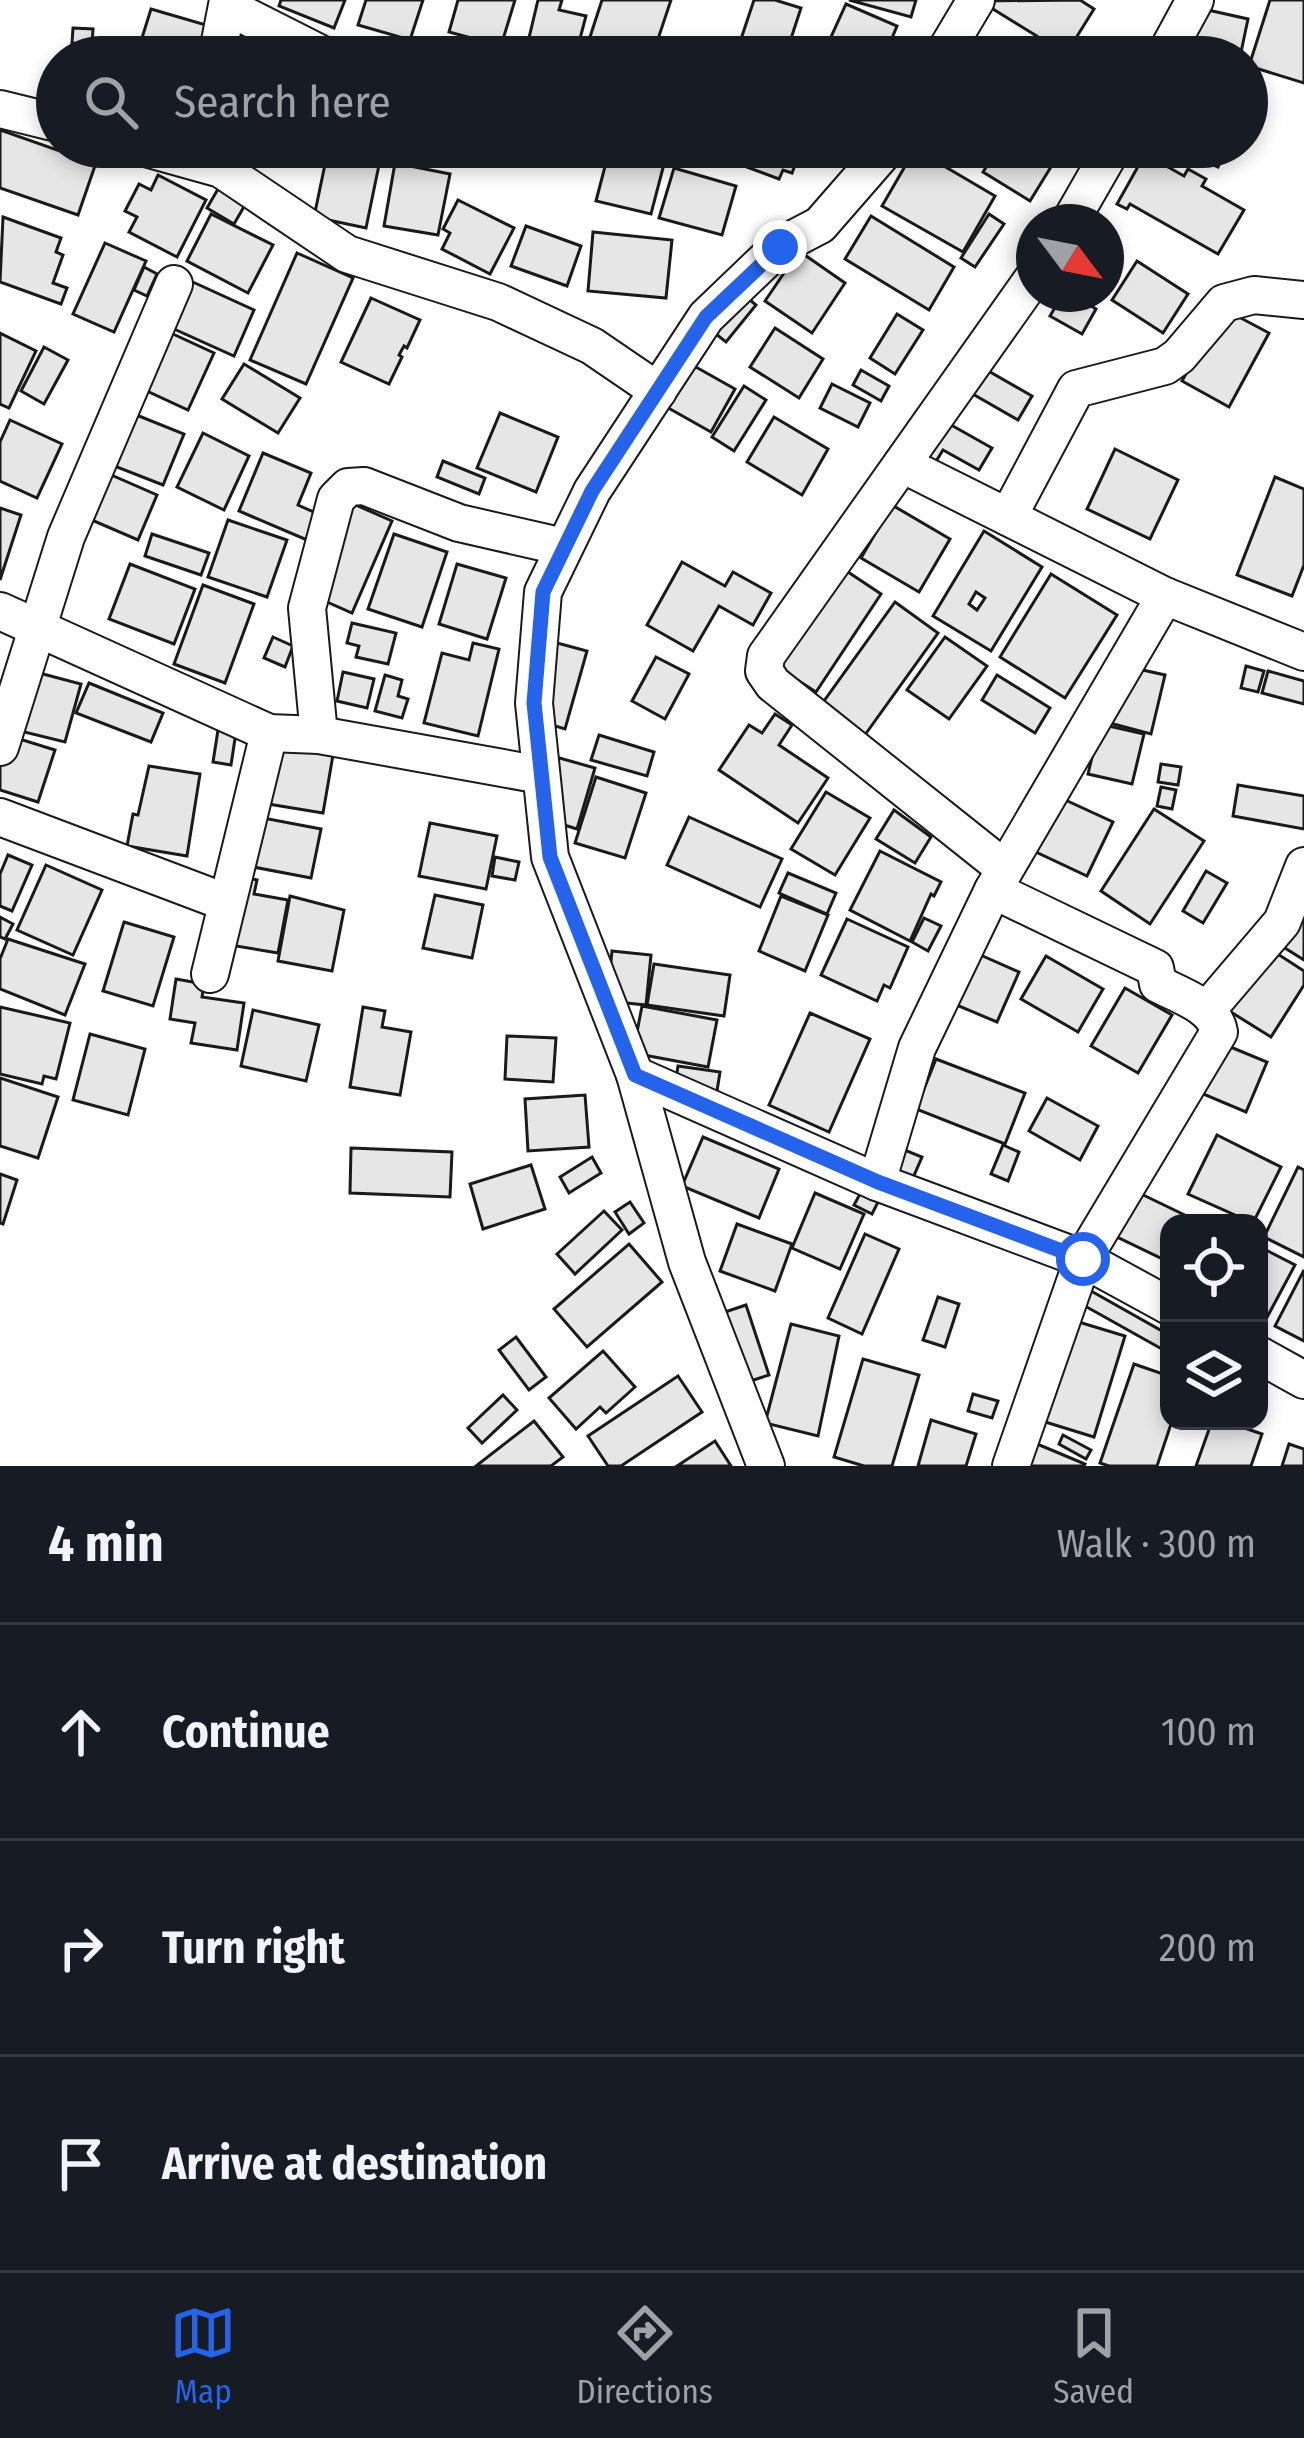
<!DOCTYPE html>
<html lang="en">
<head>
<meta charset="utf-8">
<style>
  body { margin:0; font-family:"Fira Sans Condensed",sans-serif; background:#20242c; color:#f1f3f6 }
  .controls { position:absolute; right:36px; bottom:36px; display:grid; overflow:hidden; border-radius:24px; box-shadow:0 6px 18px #0003 }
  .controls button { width:108px; height:108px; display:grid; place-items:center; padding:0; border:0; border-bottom:3px solid #363941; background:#171b24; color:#f1f3f6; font:60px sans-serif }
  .compass { position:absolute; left:1016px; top:204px; width:108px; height:108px; border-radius:50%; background:#171b24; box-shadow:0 6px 18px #0003; rotate:122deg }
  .stop { position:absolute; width:36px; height:36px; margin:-27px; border:9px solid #2563eb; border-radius:50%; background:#fff }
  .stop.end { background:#2563eb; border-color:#fff; box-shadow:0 3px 12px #0008 }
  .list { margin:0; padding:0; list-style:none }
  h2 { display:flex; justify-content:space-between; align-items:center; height:156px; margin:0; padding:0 48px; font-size:51px }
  h2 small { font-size:39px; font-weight:400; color:#9ea1a6 }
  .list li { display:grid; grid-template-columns:78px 1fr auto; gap:36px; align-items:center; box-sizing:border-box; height:216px; padding:0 48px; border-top:3px solid #363941 }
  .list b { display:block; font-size:45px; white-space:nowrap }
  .list em { font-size:39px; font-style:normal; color:#9ea1a6 }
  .icon { flex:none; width:66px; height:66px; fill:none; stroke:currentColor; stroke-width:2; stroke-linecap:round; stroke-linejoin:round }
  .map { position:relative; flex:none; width:1304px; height:1466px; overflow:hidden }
  .search { position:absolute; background:#171b24; box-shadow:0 6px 18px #0003; left:36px; right:36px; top:36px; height:132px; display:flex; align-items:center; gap:30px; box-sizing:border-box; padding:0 42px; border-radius:66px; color:#9ea1a6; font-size:45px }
  .sheet { height:804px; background:#171b24 }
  nav { display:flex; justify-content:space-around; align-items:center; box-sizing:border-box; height:168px; border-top:3px solid #363941; background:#171b24; font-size:33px; color:#9ea1a6 }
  nav a { display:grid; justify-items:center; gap:6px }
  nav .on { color:#2563eb }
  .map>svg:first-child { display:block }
  .building { fill:#e6e6e6; stroke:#1a1a1a; stroke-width:3; fill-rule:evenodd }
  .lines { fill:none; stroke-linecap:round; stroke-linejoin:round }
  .minor-casing { stroke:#1a1a1a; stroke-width:40 }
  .minor { stroke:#fff; stroke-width:36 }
  .route { stroke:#2563eb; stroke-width:15 }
</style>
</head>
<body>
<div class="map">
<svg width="1304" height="1466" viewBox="0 0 1304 1466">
  <rect width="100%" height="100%" fill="#fff"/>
  <g class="building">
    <polygon points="281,0 345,0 334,28 279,6"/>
    <polygon points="366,0 423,0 410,40 358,25"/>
    <polygon points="458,0 515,0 501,46 449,32"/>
    <polygon points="538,0 562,0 559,10 586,16 577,50 529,38"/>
    <polygon points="602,0 671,0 652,57 589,40"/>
    <polygon points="754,0 775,0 801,8 785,57 735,57"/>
    <polygon points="849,0 916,0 911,17"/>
    <polygon points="1080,0 1094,9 1066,54 980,1"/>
    <polygon points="1270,0 1304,0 1304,83 1249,66"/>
    <polygon points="846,4 897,26 884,57 846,57 826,48"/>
    <polygon points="1190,6 1248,19 1240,57 1202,57 1206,41 1183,36"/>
    <polygon points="151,9 206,25 197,57 136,57"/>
    <polygon points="73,28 93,29 92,44 72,43"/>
    <polygon points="0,130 71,155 73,151 97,160 78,215 0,188"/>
    <polygon points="335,147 378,147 376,156"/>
    <polygon points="477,147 526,147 524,159 477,151"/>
    <polygon points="537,147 603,147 600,163 536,152"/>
    <polygon points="693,147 802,147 792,173 783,170 779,179"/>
    <polygon points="999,147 1059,147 1062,149 1030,201 983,172"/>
    <polygon points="1172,147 1227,147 1218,167"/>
    <polygon points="915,149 995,196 963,252 882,206"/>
    <polygon points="328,150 380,160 366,228 314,217"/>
    <polygon points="609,151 664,164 651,214 596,201"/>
    <polygon points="1145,154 1184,176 1188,169 1206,179 1202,186 1244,210 1218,254 1130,204 1127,209 1117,204"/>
    <polygon points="395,163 450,174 438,235 384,226"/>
    <polygon points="674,168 736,186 722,235 659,218"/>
    <polygon points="158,175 206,200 177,257 129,232 137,217 125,211 139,184 151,190"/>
    <polygon points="218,189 245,205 234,224 207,208"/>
    <polygon points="458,200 514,228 490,274 442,249 450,233 443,229"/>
    <polygon points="211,214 273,245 248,293 187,261"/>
    <polygon points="989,214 1004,224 975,267 961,258"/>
    <polygon points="871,216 954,267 929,310 845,259"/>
    <polygon points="3,217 61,238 56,252 63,255 53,283 67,288 61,304 0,282"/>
    <polygon points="526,226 581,246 567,286 511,266"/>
    <polygon points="593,232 672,240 666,298 588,291"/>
    <polygon points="105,243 146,261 114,332 73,314"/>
    <polygon points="799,251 845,283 812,333 765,301"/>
    <polygon points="297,253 353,278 306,384 250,360"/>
    <polygon points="1106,258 1118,266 1106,285"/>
    <polygon points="1137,261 1188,294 1163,333 1112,300"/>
    <polygon points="144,267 157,274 147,296 134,290"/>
    <polygon points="184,278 254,310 234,356 163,324"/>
    <polygon points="738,290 756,305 726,342 707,327"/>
    <polygon points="1063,294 1072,294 1096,309 1082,334 1050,316"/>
    <polygon points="371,298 420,320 407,348 404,346 399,355 402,357 389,384 341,362"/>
    <polygon points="1222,308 1269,333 1229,407 1182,381"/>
    <polygon points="897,314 923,330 895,374 870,358"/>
    <polygon points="160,328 214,353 188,410 134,385"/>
    <polygon points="775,328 823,359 799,398 750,367"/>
    <polygon points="0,333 36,351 9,408 0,404"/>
    <polygon points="44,347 68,360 44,404 21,391"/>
    <polygon points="687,362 735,389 711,432 663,405"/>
    <polygon points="244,364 300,398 278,433 222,399"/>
    <polygon points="978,365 1032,396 1018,420 964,389"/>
    <polygon points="861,370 889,386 881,401 853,385"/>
    <polygon points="832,384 870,403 858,427 820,408"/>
    <polygon points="744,386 766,400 734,451 712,437"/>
    <polygon points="124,410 184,434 163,485 104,462"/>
    <polygon points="928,412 992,448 979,470 943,450 935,463 908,448"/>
    <polygon points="500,413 558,437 536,492 477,468"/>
    <polygon points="774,417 828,449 802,495 747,462"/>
    <polygon points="10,420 62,444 37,498 0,481 0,442"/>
    <polygon points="203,433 249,456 224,510 177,487"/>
    <polygon points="1115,449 1178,480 1150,539 1087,509"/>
    <polygon points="263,453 311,473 298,505 318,514 307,540 239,511"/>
    <polygon points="443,461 485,478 479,494 437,477"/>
    <polygon points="93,467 157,495 138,540 73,512"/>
    <polygon points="1275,477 1304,489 1304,565 1292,596 1237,575"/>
    <polygon points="340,498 392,521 352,613 300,590"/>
    <polygon points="892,505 950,539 919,592 861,558"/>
    <polygon points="0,508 21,515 0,580"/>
    <polygon points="228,520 287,540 267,597 208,577"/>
    <path d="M984,531L1042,567L991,651L933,616ZM976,592L985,598L977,610L969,604Z"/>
    <polygon points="152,534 209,553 201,575 145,556"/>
    <polygon points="394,534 447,552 422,627 368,609"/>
    <polygon points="682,562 725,586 733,572 771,593 753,625 719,606 693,651 647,625"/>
    <polygon points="130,564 195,589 174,644 109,619"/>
    <polygon points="457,564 506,578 487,639 439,624"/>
    <polygon points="836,564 881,594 816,692 771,663"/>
    <polygon points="1051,574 1117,615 1065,698 1000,657"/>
    <polygon points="203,585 254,604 225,683 174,664"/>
    <polygon points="895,602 938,633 862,739 819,708"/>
    <polygon points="352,623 396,633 388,664 356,657 359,646 347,643"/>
    <polygon points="273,637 293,646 285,667 264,658"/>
    <polygon points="535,637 587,651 565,729 528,718"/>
    <polygon points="945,637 987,666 949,719 907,690"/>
    <polygon points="473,643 499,649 478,736 424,723 442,653 469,660"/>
    <polygon points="656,657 689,674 665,719 632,701"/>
    <polygon points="1120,665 1165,675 1151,734 1106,722"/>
    <polygon points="1246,666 1264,671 1258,692 1241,688"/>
    <polygon points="28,670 81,684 65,742 12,729"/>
    <polygon points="1268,671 1304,681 1304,704 1262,693"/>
    <polygon points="343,672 374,679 367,708 337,701"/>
    <polygon points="385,675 402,680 398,696 408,699 402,718 375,711"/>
    <polygon points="997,675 1050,708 1035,733 982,700"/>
    <polygon points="89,683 163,713 151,742 76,713"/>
    <polygon points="775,714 792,725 779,745 828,778 798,823 719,770 749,725 762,733"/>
    <polygon points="1100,724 1144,734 1132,784 1088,774"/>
    <polygon points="218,730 236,732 231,765 213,762"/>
    <polygon points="0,733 55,750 38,802 0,790"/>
    <polygon points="599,735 654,752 647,776 591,760"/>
    <polygon points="266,745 333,755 323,813 256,802"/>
    <polygon points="531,750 595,768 577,829 539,817"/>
    <polygon points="1161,764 1181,767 1178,785 1158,782"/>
    <polygon points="149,766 200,774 187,856 127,846 133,814 138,815"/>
    <polygon points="596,777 646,793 625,858 575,843"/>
    <polygon points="1238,785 1304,796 1304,829 1233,816"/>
    <polygon points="1161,787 1176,790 1172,809 1157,806"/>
    <polygon points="826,792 870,818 835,875 791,849"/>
    <polygon points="1061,798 1113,822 1087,876 1036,852"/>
    <polygon points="1154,809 1204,841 1150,924 1101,891"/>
    <polygon points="894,810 931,837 915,863 876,839"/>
    <polygon points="253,816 321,829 311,878 243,865"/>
    <polygon points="689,817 782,859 760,907 667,865"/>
    <polygon points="430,823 497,836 486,889 419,876"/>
    <polygon points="880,851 941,882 934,896 931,894 910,941 850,910"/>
    <polygon points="8,855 32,865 12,911 0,906 0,874"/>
    <polygon points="495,857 519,862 515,880 492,876"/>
    <polygon points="46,865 102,890 73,955 17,930"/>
    <polygon points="1206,871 1227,883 1203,923 1183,911"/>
    <polygon points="788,873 836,893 827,914 779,893"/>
    <polygon points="237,876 257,880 254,894 288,900 278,953 224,944"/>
    <polygon points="435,895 483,905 472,958 423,948"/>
    <polygon points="290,896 344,910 332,971 278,961"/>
    <polygon points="781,896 828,915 805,971 759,951"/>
    <polygon points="1304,909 1304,960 1277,943"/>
    <polygon points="0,917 13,924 5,939 0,937"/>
    <polygon points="924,918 941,926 928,951 912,942"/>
    <polygon points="847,919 908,947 890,988 884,985 877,1001 821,975"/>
    <polygon points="124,922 174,937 153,1006 103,991"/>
    <polygon points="8,939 85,964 65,1015 0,989 0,959"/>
    <polygon points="1267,947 1304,971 1304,985 1271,1037 1226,1009"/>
    <polygon points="612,951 651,955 646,1005 607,1001"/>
    <polygon points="976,953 1019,972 997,1022 954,1004"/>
    <polygon points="1046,956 1103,989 1078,1032 1021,999"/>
    <polygon points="654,964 730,975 724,1016 647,1005"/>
    <polygon points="176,979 204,984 202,997 244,1003 237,1050 191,1043 195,1023 170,1019"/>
    <polygon points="1125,988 1172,1015 1138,1073 1091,1046"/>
    <polygon points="642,1006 717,1020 708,1067 633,1053"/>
    <polygon points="0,1007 70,1023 56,1079 44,1076 42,1084 0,1074"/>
    <polygon points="363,1007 385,1011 382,1027 411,1032 400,1095 350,1087"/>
    <polygon points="253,1010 319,1025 306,1081 241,1066"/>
    <polygon points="810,1013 870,1039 829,1132 769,1105"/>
    <polygon points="90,1034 145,1049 128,1115 73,1100"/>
    <polygon points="507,1036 556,1038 553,1082 505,1079"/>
    <polygon points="1216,1041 1267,1062 1246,1112 1196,1091"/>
    <polygon points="936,1059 1025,1093 1005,1144 916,1109"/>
    <polygon points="678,1066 720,1072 717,1091 675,1085"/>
    <polygon points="0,1078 58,1097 38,1158 0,1146"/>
    <polygon points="585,1095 589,1147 528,1151 525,1099"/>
    <polygon points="1047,1098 1098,1126 1080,1160 1029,1131"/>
    <polygon points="1217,1135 1281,1167 1253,1223 1188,1194"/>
    <polygon points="703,1137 779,1169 759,1218 682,1186"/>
    <polygon points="880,1140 922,1157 912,1180 871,1163"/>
    <polygon points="1003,1145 1019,1152 1008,1181 991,1174"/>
    <polygon points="351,1148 452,1152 450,1197 350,1193"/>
    <polygon points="592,1157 601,1173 569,1193 560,1177"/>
    <polygon points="531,1165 545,1209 483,1229 470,1184"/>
    <polygon points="1298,1167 1304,1170 1304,1257 1264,1237"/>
    <polygon points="0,1174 17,1180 3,1224 0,1223"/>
    <polygon points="862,1190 879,1200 872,1214 854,1205"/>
    <polygon points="1137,1192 1195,1220 1194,1223 1169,1223 1169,1262 1115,1236"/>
    <polygon points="815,1193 864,1214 840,1269 792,1248"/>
    <polygon points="630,1202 644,1223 629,1234 615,1212"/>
    <polygon points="604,1211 622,1230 575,1274 557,1254"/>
    <polygon points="737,1224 792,1244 775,1291 720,1271"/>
    <polygon points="865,1234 899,1249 862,1334 828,1318"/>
    <polygon points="629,1244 662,1282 587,1347 554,1309"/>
    <polygon points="1262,1248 1295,1265 1264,1323 1259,1320 1259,1254"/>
    <polygon points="1304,1270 1304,1341 1275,1326"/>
    <polygon points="1084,1287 1169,1335 1169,1353 1076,1301"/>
    <polygon points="938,1297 959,1304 945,1347 923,1340"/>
    <polygon points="746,1305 769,1375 738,1385 716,1315"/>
    <polygon points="1072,1320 1125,1336 1094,1437 1042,1421"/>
    <polygon points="791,1324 839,1336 818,1436 765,1423"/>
    <polygon points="516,1337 546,1377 529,1390 499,1350"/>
    <polygon points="603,1351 635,1387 606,1413 600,1407 576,1429 549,1398"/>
    <polygon points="863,1359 919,1375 892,1466 864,1466 834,1457"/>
    <polygon points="1134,1364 1169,1376 1169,1421 1172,1421 1157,1466 1109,1466 1100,1463"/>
    <polygon points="678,1376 702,1412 621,1466 608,1466 588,1436"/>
    <polygon points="973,1394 998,1401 992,1418 968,1411"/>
    <polygon points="503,1395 517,1410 482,1443 468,1428"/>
    <polygon points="931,1420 976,1434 966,1466 918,1466"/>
    <polygon points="534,1421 563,1457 551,1466 476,1466"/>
    <polygon points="1212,1421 1224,1421 1262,1434 1251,1466 1196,1466"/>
    <polygon points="1063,1435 1091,1450 1086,1459 1059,1444"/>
    <polygon points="715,1441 731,1466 677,1466"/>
    <polygon points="1030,1441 1085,1464 1084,1466 1020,1466"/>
    <polygon points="1289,1444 1304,1449 1304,1466 1282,1466"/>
  </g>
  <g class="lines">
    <g class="minor-casing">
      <g id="minor">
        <polyline points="228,7 327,57"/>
        <polyline points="217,57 228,0"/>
        <polyline points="942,57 976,0"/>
        <polyline points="1164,57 1195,0"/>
        <polyline points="0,109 57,123"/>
        <polyline points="142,147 221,169 347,254 498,302 592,346 658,391"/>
        <polyline points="1070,222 1113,147"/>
        <polyline points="902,464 1165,596 1304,652"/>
        <polyline points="1008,517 1076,389 1165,366 1179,356 1224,303 1254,295 1304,300"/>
        <polyline points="0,611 269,733 319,735 541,775"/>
        <polyline points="319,735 307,608 336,499 348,487 364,486 459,523 564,547"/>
        <polyline points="0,747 66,537 174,284"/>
        <polyline points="0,817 225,902"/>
        <polyline points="1004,868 773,684 764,671 766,656 1034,277"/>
        <path d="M993,890L1155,968L1158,984C1179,995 1215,1006 1219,1032L1083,1259L1011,1466"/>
        <polyline points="210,974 269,733"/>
        <polyline points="1207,1010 1282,922 1304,866"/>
        <polyline points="635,1075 877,1182 1083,1259 1169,1306"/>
        <polyline points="877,1182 917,1048 993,890 1165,596"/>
        <polyline points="1259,1355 1304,1380"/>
        <polyline points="766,1466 687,1262 635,1075 550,857 534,703 543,592 592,491 706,317 780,246 820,225 888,147"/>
      </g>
    </g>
    <use href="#minor" class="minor"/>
  </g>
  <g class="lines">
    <polyline class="route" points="780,247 706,317 592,491 543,592 534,703 550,857 635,1075 878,1182 1083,1259"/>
  </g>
</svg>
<div class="controls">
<button><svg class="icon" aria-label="locate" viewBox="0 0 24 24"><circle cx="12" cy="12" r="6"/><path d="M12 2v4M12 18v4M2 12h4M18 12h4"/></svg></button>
<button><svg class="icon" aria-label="layers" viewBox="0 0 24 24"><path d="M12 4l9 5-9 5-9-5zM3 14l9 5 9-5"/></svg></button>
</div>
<svg class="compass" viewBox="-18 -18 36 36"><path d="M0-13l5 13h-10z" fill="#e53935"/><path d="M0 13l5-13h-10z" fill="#9ea1a6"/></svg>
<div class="stop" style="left:1083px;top:1259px"></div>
<div class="stop end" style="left:780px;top:247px"></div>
<div class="search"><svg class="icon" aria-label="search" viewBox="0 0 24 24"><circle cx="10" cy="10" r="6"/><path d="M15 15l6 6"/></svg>Search here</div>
</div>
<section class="sheet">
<h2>4 min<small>Walk · 300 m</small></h2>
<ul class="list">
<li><svg class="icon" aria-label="ahead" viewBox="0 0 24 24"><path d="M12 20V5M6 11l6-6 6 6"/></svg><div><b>Continue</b></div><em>100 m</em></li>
<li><svg class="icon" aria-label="right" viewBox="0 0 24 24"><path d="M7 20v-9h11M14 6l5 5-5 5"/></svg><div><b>Turn right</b></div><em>200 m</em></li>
<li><svg class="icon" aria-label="arrive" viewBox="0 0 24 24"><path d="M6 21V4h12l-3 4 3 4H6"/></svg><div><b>Arrive at destination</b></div></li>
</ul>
</section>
<nav>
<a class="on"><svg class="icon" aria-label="map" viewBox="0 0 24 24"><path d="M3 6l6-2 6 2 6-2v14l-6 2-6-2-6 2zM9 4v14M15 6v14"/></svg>Map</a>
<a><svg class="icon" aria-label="directions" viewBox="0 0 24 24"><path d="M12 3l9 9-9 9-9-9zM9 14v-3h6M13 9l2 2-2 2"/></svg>Directions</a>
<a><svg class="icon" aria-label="saved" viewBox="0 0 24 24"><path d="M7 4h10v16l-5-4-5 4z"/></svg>Saved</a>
</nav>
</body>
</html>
